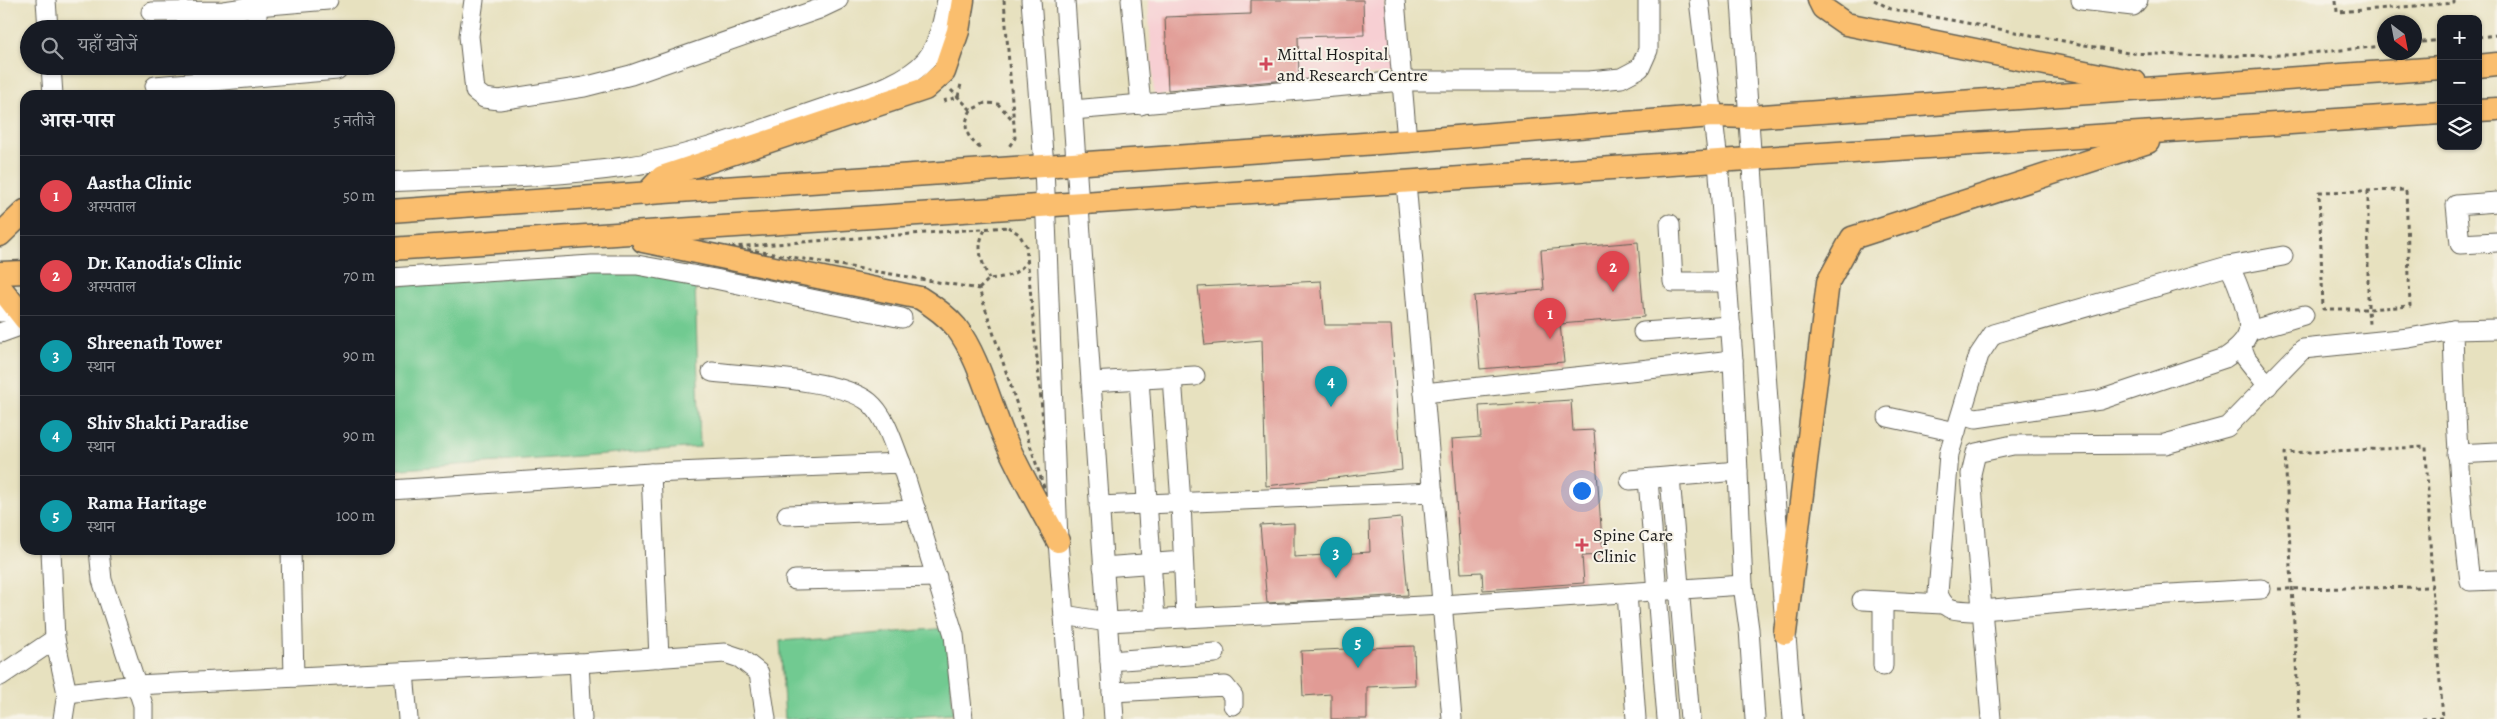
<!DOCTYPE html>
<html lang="hi">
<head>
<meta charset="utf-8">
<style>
  body { margin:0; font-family:Alegreya,"Noto Serif Devanagari",serif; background:#20242c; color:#f1f3f6 }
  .controls { position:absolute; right:15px; top:15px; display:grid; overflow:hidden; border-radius:10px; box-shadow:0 1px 4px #0004 }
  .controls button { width:45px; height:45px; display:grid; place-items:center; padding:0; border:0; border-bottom:1px solid #363941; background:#171b24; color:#f1f3f6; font:25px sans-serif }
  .compass { position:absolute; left:2377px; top:15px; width:45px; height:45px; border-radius:50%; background:#171b24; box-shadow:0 1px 4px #0004; rotate:148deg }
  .you { position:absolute; left:1581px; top:490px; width:18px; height:18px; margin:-12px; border:4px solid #fff; border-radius:50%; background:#1a73e8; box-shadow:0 0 0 8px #1a73e833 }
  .badge { display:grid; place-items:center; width:32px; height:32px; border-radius:50%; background:#0b8043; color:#fff; font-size:16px; font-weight:700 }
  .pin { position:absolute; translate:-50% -41px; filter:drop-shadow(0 1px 2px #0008) }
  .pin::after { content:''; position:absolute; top:26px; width:18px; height:15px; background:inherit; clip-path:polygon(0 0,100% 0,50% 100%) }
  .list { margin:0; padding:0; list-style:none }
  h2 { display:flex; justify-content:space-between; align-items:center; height:65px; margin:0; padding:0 20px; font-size:21px }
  h2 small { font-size:16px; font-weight:400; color:#9ea1a6 }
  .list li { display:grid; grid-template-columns:32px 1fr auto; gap:15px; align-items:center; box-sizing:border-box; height:80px; padding:0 20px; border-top:1px solid #363941 }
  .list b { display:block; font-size:19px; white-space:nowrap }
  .list p { margin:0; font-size:16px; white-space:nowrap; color:#9ea1a6 }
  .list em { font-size:16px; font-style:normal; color:#9ea1a6 }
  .icon { flex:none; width:28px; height:28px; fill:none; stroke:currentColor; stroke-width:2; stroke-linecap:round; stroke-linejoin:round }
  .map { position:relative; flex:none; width:2497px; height:719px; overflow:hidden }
  .search { position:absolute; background:#171b24; box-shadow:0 1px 4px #0004; left:20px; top:20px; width:375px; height:55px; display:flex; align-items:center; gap:12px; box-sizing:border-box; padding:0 18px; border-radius:28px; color:#9ea1a6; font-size:19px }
  .panel { position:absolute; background:#171b24; box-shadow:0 1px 4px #0004; left:20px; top:90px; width:375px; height:465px; border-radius:15px }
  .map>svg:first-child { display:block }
  .built { fill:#f7cfd3 }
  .green { fill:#71ca91; stroke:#467356 }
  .building { fill:#e19b95 }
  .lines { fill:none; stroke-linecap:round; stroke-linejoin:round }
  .minor-casing { stroke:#636155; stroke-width:21 }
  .major-casing { stroke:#636155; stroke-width:25 }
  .path { stroke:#636155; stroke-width:3; stroke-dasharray:4 4; stroke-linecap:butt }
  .minor { stroke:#fff; stroke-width:19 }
  .major { stroke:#fabe6e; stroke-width:22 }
  .poi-dot { fill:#d1495b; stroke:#f7f3e8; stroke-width:2 }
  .labels { text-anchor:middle; stroke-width:4; stroke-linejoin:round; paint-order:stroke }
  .poi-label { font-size:18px; fill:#1c1c1c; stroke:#f7f3e8; text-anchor:start }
</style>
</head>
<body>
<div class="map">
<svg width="2497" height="719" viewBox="0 0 2497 719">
  <rect width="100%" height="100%" fill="#f7f3e8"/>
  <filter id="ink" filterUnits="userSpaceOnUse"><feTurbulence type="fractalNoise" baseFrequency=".02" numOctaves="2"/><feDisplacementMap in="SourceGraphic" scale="10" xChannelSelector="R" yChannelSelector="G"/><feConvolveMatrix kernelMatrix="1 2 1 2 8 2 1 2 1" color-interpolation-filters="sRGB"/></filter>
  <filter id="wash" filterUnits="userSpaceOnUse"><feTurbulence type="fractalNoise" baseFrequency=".0096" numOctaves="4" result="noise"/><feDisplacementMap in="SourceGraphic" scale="20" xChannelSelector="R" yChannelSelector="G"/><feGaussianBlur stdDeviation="1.12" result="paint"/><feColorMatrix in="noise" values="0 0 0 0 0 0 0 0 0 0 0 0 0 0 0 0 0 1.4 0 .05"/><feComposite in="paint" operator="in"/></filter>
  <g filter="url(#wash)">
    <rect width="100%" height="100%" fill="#e7e1bf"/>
    <polygon class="built" points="1148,0 1385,0 1392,73 1154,96"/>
    <g class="green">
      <polygon points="622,269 695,282 700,447 390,470 390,286"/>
      <polygon points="947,628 953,714 883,719 785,719 780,641"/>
    </g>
    <g id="blocks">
      <g class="building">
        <polygon points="1251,0 1363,0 1364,35 1298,37 1299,79 1168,90 1165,17 1251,14"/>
        <polygon points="1638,242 1644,317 1560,324 1564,362 1480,369 1474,296 1544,290 1541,250"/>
        <polygon points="1321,281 1325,325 1391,325 1402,470 1266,486 1262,340 1205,345 1198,287"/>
        <polygon points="1571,400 1573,431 1594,430 1603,555 1582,556 1584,583 1483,590 1482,572 1461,573 1452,439 1481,437 1479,406"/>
        <polygon points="1401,518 1408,595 1267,603 1260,525 1294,523 1294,557 1370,552 1369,521"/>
        <polygon points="1414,646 1415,685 1367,687 1367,719 1331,719 1331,694 1303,696 1301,651"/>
      </g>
    </g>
  </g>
  <g filter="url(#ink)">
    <use href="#blocks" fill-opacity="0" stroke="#636155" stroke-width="1"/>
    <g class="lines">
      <g class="minor-casing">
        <g id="minor">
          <polyline points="46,0 48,29"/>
          <polyline points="474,0 469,36 475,91 484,98 499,100 584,87 631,75 819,9 838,0"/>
          <polyline points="1031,0 1044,166 1058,541 1072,719"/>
          <polyline points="1065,0 1114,719"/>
          <polyline points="1131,0 1141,105"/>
          <polyline points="1395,0 1407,141"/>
          <polyline points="1699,0 1718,161 1733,360 1743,585 1749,629 1755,719"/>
          <path d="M1741,0C1757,240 1772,480 1793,719"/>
          <polyline points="2081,0 2133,6 2138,0"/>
          <polyline points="257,6 328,0"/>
          <polyline points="246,7 257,6 257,29"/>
          <polyline points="224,11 224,29"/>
          <polyline points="151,12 224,11 245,8"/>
          <polyline points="51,66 53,95"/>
          <polyline points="155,86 337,70"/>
          <polyline points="1073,110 1402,81 1589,81 1621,78 1640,68 1648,50 1648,0"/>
          <path d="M390,182C468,178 547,178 624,167C692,157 759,130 824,108C855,97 904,86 926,60C939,44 943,20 947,0"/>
          <polyline points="1406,182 1452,719"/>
          <polyline points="2497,202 2456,205 2460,244 2497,242"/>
          <polyline points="1670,224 1673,282 1727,282"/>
          <polyline points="2228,266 2283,256"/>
          <polyline points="390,278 592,265 637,265 715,279 902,318"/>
          <polyline points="0,312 19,310"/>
          <path d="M2497,329L2453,330C2455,415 2459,498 2470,581L2497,580"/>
          <polyline points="2249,331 2304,315"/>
          <polyline points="1643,332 1731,326"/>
          <polyline points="0,333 25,324"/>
          <polyline points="2241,345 2246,358 2268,386"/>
          <path d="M712,372C750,376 841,379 869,402C886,416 893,444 901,463"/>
          <polyline points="1172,377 1181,503 1186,618"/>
          <polyline points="1139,379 1155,620"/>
          <polyline points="1091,382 1195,376"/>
          <polyline points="1424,393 1733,360"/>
          <path d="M1962,414L1976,418L2100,400L2225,358C2234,352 2245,344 2248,333C2252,321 2236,276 2228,266L1993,334L1979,355L1949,454L1938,593C1944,611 1954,610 1971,611L2152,595L2261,589"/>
          <polyline points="1888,417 1956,432"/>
          <polyline points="2457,454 2497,452"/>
          <polyline points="651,473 659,658"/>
          <polyline points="1670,477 1690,719"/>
          <polyline points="1648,479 1667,719"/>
          <polyline points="1630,480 1738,471"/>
          <polyline points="390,490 651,473 901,463 954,635 963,719"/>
          <polyline points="1099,506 1433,492"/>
          <polyline points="787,515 916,510"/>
          <polyline points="51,550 55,639 67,693 63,719"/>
          <polyline points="99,550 102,580 143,705 143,719"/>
          <polyline points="291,550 294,677"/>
          <polyline points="1103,567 1183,561"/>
          <polyline points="795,580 937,577"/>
          <polyline points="1627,593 1636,719"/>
          <polyline points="1862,600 1943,604"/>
          <polyline points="1883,602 1883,666"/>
          <polyline points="1064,615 1107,622 1442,605 1743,585"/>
          <polyline points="1110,661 1215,653"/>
          <polyline points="579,663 582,719"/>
          <polyline points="404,672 408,719"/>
          <polyline points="0,676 55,639"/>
          <polyline points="1112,692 1225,686 1233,696 1233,705"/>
          <polyline points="67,693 136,685 579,663 725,653 740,658 759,673 766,719"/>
          <polyline points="1991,719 1971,474 1976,453 2013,445 2165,444 2227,427 2303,349 2409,338 2453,330"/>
        </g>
      </g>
      <g class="major-casing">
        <g id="major">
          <polyline points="1819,0 1823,8 1846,24 2135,82"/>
          <polyline points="2478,66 2497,64"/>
          <polyline points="2478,110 2497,109"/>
          <polyline points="646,194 662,177 925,89 944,72 958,31 963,0"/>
          <polyline points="390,211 1407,141 1712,116 1749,117 2441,68"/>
          <polyline points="0,235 25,211"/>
          <path d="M643,241L920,298C933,306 946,315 956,327C979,357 990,405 1005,439C1020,474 1040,507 1058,541"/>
          <polyline points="390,249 2441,113"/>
          <polyline points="0,273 25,272"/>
          <polyline points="0,287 25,319"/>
          <polyline points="1785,633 1828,282 1852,238 2148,142"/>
        </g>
      </g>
      <g class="path">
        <polyline points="1004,0 1015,138 1008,148"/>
        <polyline points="1874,0 1891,9 2128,53 2211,56 2288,55 2384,46"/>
        <polyline points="2336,0 2337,12 2454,3 2454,0"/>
        <polyline points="2478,37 2497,35"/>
        <polyline points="2414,43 2441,40"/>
        <polyline points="951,90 971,110 985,103 998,104 1013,120"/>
        <polyline points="943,101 958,97 961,84"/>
        <path d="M971,110C961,127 967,139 983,150"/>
        <polyline points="2368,191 2368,309 2323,309 2319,192 2406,190 2410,306 2368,309 2369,324"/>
        <polygon points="1008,227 1019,234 1026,246 1052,512 979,289 733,247"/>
        <path d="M985,230C975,247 982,262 989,279"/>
        <path d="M979,289L989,279C1009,277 1015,275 1028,261"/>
        <polyline points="2278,589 2432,587"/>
        <polyline points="2299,719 2285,453 2426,447 2432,587 2443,718 2420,719"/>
      </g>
      <use href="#minor" class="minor"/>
      <use href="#major" class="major"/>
    </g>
  </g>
  <g class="poi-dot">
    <path d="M1263.5 56.5h5v5h5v5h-5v5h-5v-5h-5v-5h5z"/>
    <path d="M1579.5 537.5h5v5h5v5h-5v5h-5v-5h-5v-5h5z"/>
  </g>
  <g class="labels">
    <g class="poi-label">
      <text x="1277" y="60">Mittal Hospital<tspan x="1277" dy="21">and Research Centre</tspan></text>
      <text x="1593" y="541">Spine Care<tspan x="1593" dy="21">Clinic</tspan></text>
    </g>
  </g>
</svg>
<div class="controls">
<button>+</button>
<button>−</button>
<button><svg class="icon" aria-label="layers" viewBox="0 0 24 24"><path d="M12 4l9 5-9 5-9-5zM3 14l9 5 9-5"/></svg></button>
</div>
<svg class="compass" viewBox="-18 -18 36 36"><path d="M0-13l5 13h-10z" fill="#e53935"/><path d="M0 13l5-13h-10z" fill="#9ea1a6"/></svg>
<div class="you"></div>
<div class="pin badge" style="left:1550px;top:339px;background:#e0444e">1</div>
<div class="pin badge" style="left:1613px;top:292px;background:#e0444e">2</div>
<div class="pin badge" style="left:1336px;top:578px;background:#0f9aa8">3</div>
<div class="pin badge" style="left:1331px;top:407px;background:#0f9aa8">4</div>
<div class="pin badge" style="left:1358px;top:668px;background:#0f9aa8">5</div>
<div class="search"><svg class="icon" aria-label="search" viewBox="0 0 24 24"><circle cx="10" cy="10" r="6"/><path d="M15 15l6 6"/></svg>यहाँ खोजें</div>
<section class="panel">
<h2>आस-पास<small>5 नतीजे</small></h2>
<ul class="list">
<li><span class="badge" style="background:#e0444e">1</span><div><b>Aastha Clinic</b><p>अस्पताल</p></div><em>50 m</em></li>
<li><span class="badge" style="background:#e0444e">2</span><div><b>Dr. Kanodia's Clinic</b><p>अस्पताल</p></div><em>70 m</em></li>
<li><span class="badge" style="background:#0f9aa8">3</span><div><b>Shreenath Tower</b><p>स्थान</p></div><em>90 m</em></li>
<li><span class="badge" style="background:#0f9aa8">4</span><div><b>Shiv Shakti Paradise</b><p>स्थान</p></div><em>90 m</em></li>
<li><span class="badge" style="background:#0f9aa8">5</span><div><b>Rama Haritage</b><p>स्थान</p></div><em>100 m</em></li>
</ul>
</section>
</div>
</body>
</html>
